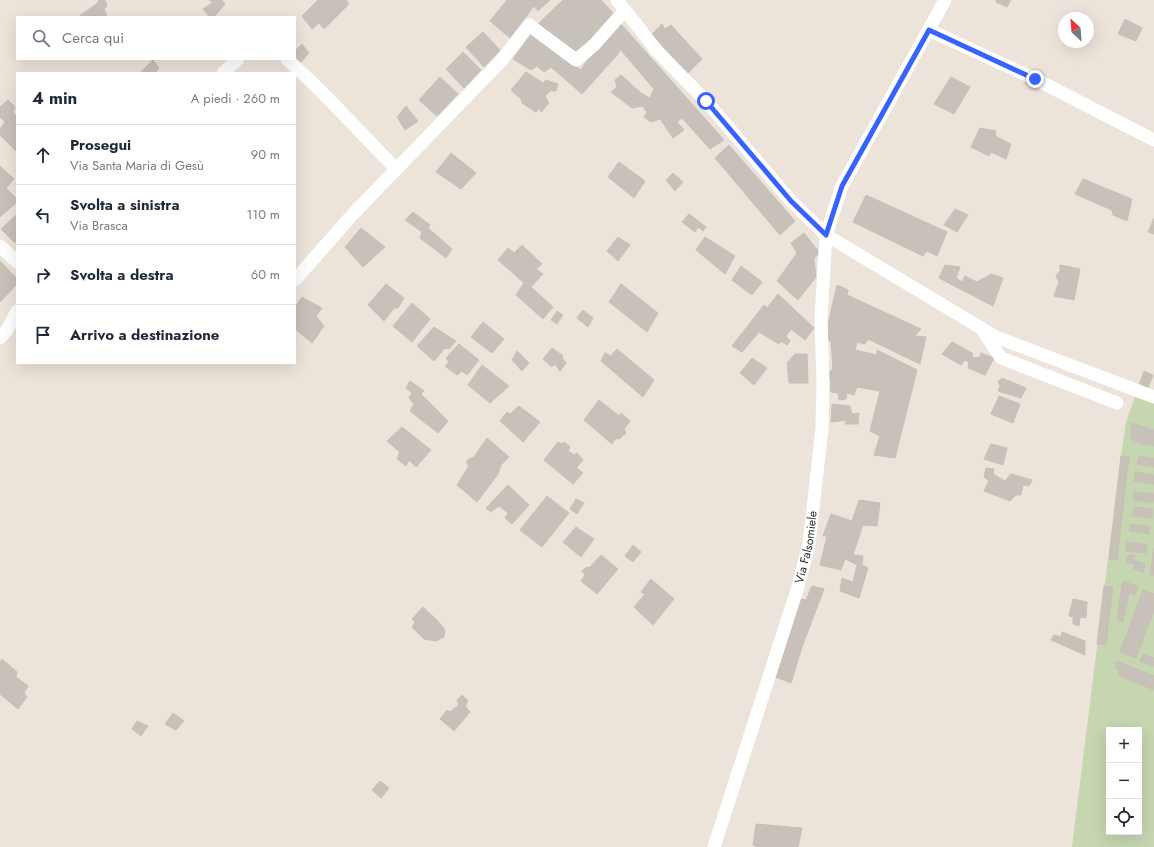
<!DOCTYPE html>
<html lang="it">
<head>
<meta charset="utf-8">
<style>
  body { margin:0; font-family:Jost,sans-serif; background:#f2f2f3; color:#1f2937 }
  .controls { position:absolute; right:12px; bottom:12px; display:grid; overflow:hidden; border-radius:0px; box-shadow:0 4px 16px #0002 }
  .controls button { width:36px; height:36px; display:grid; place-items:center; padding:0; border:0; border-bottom:1px solid #e0e1e3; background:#fff; color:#1f2937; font:20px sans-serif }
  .compass { position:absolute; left:1058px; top:12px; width:36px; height:36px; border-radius:50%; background:#fff; box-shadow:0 4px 16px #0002; rotate:334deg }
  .stop { position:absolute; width:12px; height:12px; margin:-9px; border:3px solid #3662fd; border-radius:50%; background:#fff }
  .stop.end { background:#3662fd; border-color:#fff; box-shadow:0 1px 4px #0008 }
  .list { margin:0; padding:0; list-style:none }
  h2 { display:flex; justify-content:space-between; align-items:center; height:52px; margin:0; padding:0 16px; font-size:17px }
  h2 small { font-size:13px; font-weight:400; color:#747a83 }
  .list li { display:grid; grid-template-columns:26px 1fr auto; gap:12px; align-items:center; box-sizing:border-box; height:60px; padding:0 16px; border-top:1px solid #e0e1e3 }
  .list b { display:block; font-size:15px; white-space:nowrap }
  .list p { margin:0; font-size:13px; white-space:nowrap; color:#747a83 }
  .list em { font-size:13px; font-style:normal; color:#747a83 }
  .icon { flex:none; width:22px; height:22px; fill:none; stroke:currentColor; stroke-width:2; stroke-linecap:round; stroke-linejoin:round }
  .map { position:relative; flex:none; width:1154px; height:847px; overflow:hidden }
  .search { position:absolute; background:#fff; box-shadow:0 4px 16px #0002; left:16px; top:16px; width:280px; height:44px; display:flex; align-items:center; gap:10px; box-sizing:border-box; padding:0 14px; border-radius:0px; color:#747a83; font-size:15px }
  .panel { position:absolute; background:#fff; box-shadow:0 4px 16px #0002; left:16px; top:72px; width:280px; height:292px; border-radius:0px }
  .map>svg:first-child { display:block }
  .cemetery { fill:#c5d6b1; fill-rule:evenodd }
  .building { fill:#c7c1ba; stroke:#c7c0b4 }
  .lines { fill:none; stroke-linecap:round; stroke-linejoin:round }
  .street { stroke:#fff; stroke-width:13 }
  .route { stroke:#3662fd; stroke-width:5 }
  .labels { text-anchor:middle; stroke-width:3; stroke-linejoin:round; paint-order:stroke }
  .street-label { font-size:12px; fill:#292929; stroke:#fff }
</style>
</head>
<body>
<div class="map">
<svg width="1154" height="847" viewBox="0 0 1154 847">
  <rect width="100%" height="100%" fill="#ece4db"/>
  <path class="cemetery" d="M1135,397L1154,402V847H1072L1121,456L1126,422ZM1109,730H1139V832H1109Z"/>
  <g class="building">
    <polygon points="98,0 105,0 107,6 104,9 107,17 78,17 99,2"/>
    <polygon points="209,0 222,0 225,4 214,17 210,17 203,9 213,2"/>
    <polygon points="318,0 346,0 349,4 324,29 319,23 312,29 302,16"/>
    <polygon points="507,0 550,0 538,11 534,6 510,38 490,21"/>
    <polygon points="563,0 601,0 617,17 577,55 538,24"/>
    <polygon points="996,0 1011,0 1007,7 996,2"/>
    <polygon points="1125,19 1142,28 1136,41 1118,34"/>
    <polygon points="621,24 724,140 710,149 682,118 677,122 684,130 673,138 660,119 651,122 644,117 647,112 642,106 632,108 611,92 617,87 615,80 621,75 641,93 650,98 654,89 620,49 618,54 582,94 551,67 544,72 537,66 531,70 513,59 531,34 581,70 585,63"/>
    <polygon points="662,24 665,29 671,25 702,59 687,74 652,34"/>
    <polygon points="483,32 500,50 484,67 466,47"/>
    <polygon points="302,44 309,53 300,63 295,57 295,51"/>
    <polygon points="463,52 481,70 464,88 446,69"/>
    <polygon points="153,60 159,68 155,73 140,73"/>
    <polygon points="526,72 543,83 546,80 558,84 556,91 550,91 545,96 549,103 541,112 540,108 536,112 522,103 521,99 511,90"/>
    <polygon points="440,77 458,94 437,116 419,100"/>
    <polygon points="951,77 970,87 954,114 934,104"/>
    <polygon points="8,100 15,107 13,112 17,117 17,152 0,135 0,129 5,122 0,117 0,107"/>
    <polygon points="406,106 418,121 405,130 397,117"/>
    <polygon points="980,128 996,131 995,136 1011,144 1006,159 991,152 989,156 971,147"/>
    <polygon points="729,145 795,221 780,235 715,158"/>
    <polygon points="451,153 476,173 461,189 436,172"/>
    <polygon points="619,162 645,181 634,198 608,177"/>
    <polygon points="0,166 14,179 6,188 17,199 17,202 0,217"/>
    <polygon points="673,173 683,182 675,191 666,180"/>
    <polygon points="1083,179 1132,199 1127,221 1113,215 1112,210 1075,194"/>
    <polygon points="866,195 947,232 937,256 927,251 923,256 853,222"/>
    <polygon points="955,209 968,215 957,232 944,225"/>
    <polygon points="413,212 430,225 428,228 452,249 446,258 420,238 422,232 405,220"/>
    <polygon points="17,214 17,241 15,243 1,229"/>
    <polygon points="689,214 706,227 703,231 698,227 695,232 682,222"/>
    <polygon points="1154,218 1154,234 1148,232"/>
    <polygon points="361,228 385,247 363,267 345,247"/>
    <polygon points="804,233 820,253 814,258 816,277 798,300 777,281 797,253 791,243"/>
    <polygon points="618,237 630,245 618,261 607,251"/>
    <polygon points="705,237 735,256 725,274 696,250"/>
    <polygon points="522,245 542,264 536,269 543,274 531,287 553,307 543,319 516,295 524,283 498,260 508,248 514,253"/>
    <polygon points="0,261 17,279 17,284 0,302"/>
    <polygon points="945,265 960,267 956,278 962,282 965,276 977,282 991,274 1003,278 993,306 939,278"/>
    <polygon points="1060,265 1080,269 1074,300 1054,296 1059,282 1056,276 1060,271"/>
    <polygon points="741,266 762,282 752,295 732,280"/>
    <polygon points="386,284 404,298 398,308 394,308 384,321 368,305"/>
    <polygon points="621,284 658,313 647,332 609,302"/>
    <polygon points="837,285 848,290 847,295 921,329 915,336 926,337 920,364 868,339 865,344 857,342 855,350 877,355 877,350 917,370 895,458 874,455 880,436 870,431 880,391 857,387 854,395 847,393 846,399 839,400 838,393 831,392 829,372 833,369 831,342 825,338"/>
    <polygon points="778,294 814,328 805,340 791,329 786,336 790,341 787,345 781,341 779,344 759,332 742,352 732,346 764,305 767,308"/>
    <polygon points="302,297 322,308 316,316 324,326 312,343 295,329 295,307"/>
    <polygon points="412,303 430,319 412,342 393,326"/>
    <polygon points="583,310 593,318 588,327 577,318"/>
    <polygon points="557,311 563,315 557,324 551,320"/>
    <polygon points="483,322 504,339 492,353 471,337"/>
    <polygon points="434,327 456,341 450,348 444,349 434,361 417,346"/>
    <polygon points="952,342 972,353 973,358 980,357 981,353 994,358 985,375 968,368 969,362 965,360 961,365 942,354"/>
    <polygon points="459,344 479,360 467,375 462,371 457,375 445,366 449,362 446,358"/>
    <polygon points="552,348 563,356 562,358 566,363 560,371 555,364 552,367 543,359"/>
    <polygon points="617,349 654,380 643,397 601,361 605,353 611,356"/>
    <polygon points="517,351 529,363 522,371 512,360"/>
    <polygon points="795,354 807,354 808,383 789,383 787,363"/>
    <polygon points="752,358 767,368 754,385 740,373"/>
    <polygon points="482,365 509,386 490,403 468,385"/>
    <polygon points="1144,371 1153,375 1148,388 1139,385"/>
    <polygon points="1002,378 1026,388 1021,398 998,391 1000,386 998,382"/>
    <polygon points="410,381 424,391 421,394 448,421 438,433 410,411 414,404 409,398 412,393 406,388"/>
    <polygon points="999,396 1020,404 1013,423 991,414"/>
    <polygon points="599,400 619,416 621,413 630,421 624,429 626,433 619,439 616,438 612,444 584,420"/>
    <polygon points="832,404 850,406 852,414 859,413 858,424 845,424 847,420 831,422"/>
    <polygon points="519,406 540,422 523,442 500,421 507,412 510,414"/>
    <polygon points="1132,423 1154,430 1154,446 1148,444 1145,445 1131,439"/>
    <polygon points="402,427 431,450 416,467 409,460 406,466 397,459 400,452 387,441"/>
    <polygon points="487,438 509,457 501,465 498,474 477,502 457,485 469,466 467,464 467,460 474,457"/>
    <polygon points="558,442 562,444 564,442 570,447 568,451 574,455 577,453 583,460 576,468 583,473 573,484 544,460"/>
    <polygon points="991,444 1007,448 1003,465 984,459"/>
    <polygon points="1121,456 1129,457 1117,560 1109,559"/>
    <polygon points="1139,456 1154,459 1154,467 1137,464"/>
    <polygon points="986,468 994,469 993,474 1005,481 1011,474 1032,480 1029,486 1023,485 1021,495 1016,495 1010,501 984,491 989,481 984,477"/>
    <polygon points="1135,472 1154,475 1154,484 1134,481"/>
    <polygon points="508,485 529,505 512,524 505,518 508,513 499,506 491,512 486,508"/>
    <polygon points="1134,492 1154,494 1153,503 1133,500"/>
    <polygon points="547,496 569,513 542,547 520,530"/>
    <polygon points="576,499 584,503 577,514 570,509"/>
    <polygon points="859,500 880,503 877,526 863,525 853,555 863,556 862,565 868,568 859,598 840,591 842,578 853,582 857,565 845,559 841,570 820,565 827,536 823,536 831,514 852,521"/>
    <polygon points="1134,507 1153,509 1152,518 1132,516"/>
    <polygon points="1131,524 1150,527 1149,534 1129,531"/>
    <polygon points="576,527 594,539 581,557 563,542"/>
    <polygon points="1127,542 1147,545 1146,553 1126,551"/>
    <polygon points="633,545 641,552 633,562 625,556"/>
    <polygon points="1154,548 1154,575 1150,575"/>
    <polygon points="601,555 618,569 597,594 581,581 585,575 582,571 585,568 590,567"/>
    <polygon points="1128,555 1135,556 1134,561 1145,564 1143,572 1134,569 1135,564 1126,562"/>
    <polygon points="651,579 674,599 653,625 634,607 645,594 641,592"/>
    <polygon points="1124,582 1138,586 1135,595 1129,593 1123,622 1117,620 1122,583"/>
    <polygon points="812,586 824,589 802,647 791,683 773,676 800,599 806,600"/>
    <polygon points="1104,586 1113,587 1106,645 1097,644"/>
    <polygon points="1143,590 1154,594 1154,611 1136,658 1120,652"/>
    <polygon points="1073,599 1087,602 1086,618 1080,617 1079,626 1073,624 1073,617 1069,616"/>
    <polygon points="423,607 438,621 445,630 444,637 436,641 424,639 412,627 415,622 412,619"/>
    <polygon points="1062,632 1085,641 1085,655 1051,640 1054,635 1061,637"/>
    <polygon points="1143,654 1154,658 1154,666 1140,661"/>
    <polygon points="2,659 17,672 16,677 28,686 24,693 27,697 18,709 0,694 0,662"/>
    <polygon points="1117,661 1154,676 1154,690 1118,675 1120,670 1115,668"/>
    <polygon points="462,695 468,701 465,706 470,712 454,731 440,719 447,710 450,712 459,705 457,700"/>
    <polygon points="173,713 184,721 176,730 165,724"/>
    <polygon points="137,721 148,726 141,736 132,729"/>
    <polygon points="380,781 389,788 381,798 372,790"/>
    <polygon points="756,824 802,828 798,847 758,847 753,845"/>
  </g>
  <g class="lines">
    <g class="street">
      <polyline points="617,0 657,51 706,101 791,201 826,235 996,337 1154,397"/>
      <polyline points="929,30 1035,79 1154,140"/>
      <polyline points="287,59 321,91 396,169"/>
      <polyline points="223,73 238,59"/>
      <polyline points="0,246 17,262"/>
      <polyline points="295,280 352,215 501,61 529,25 576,60 594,45 625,10"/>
      <polyline points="983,331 1001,358 1117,403"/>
      <polyline points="0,338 7,330 17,311"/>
      <path id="s1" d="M714,847L797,590L809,544L822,428L823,382L821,318L826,235L842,186L945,0"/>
    </g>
  </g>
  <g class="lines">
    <polyline class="route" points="706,101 791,201 826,235 842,186 929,30 1035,79"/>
  </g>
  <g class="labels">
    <g class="street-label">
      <text dy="4" stroke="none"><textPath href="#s1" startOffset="314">Via Falsomiele</textPath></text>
    </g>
  </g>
</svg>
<div class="controls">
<button>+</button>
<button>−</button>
<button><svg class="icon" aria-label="locate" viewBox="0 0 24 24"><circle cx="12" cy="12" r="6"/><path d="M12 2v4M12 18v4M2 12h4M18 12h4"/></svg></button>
</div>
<svg class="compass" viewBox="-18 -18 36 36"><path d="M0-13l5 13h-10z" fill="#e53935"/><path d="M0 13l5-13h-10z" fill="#747a83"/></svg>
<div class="stop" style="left:706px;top:101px"></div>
<div class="stop end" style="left:1035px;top:79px"></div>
<div class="search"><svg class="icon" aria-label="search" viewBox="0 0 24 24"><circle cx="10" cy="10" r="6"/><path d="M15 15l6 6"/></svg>Cerca qui</div>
<section class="panel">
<h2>4 min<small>A piedi · 260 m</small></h2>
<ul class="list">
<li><svg class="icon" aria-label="ahead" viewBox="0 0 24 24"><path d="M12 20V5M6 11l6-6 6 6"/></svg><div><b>Prosegui</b><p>Via Santa Maria di Gesù</p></div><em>90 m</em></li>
<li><svg class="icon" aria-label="left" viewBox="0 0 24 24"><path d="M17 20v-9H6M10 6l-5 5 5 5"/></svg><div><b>Svolta a sinistra</b><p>Via Brasca</p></div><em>110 m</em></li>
<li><svg class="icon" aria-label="right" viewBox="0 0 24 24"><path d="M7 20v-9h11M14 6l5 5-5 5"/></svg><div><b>Svolta a destra</b></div><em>60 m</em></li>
<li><svg class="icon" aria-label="arrive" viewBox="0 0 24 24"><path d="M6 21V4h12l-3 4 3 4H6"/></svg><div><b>Arrivo a destinazione</b></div></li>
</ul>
</section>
</div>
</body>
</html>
